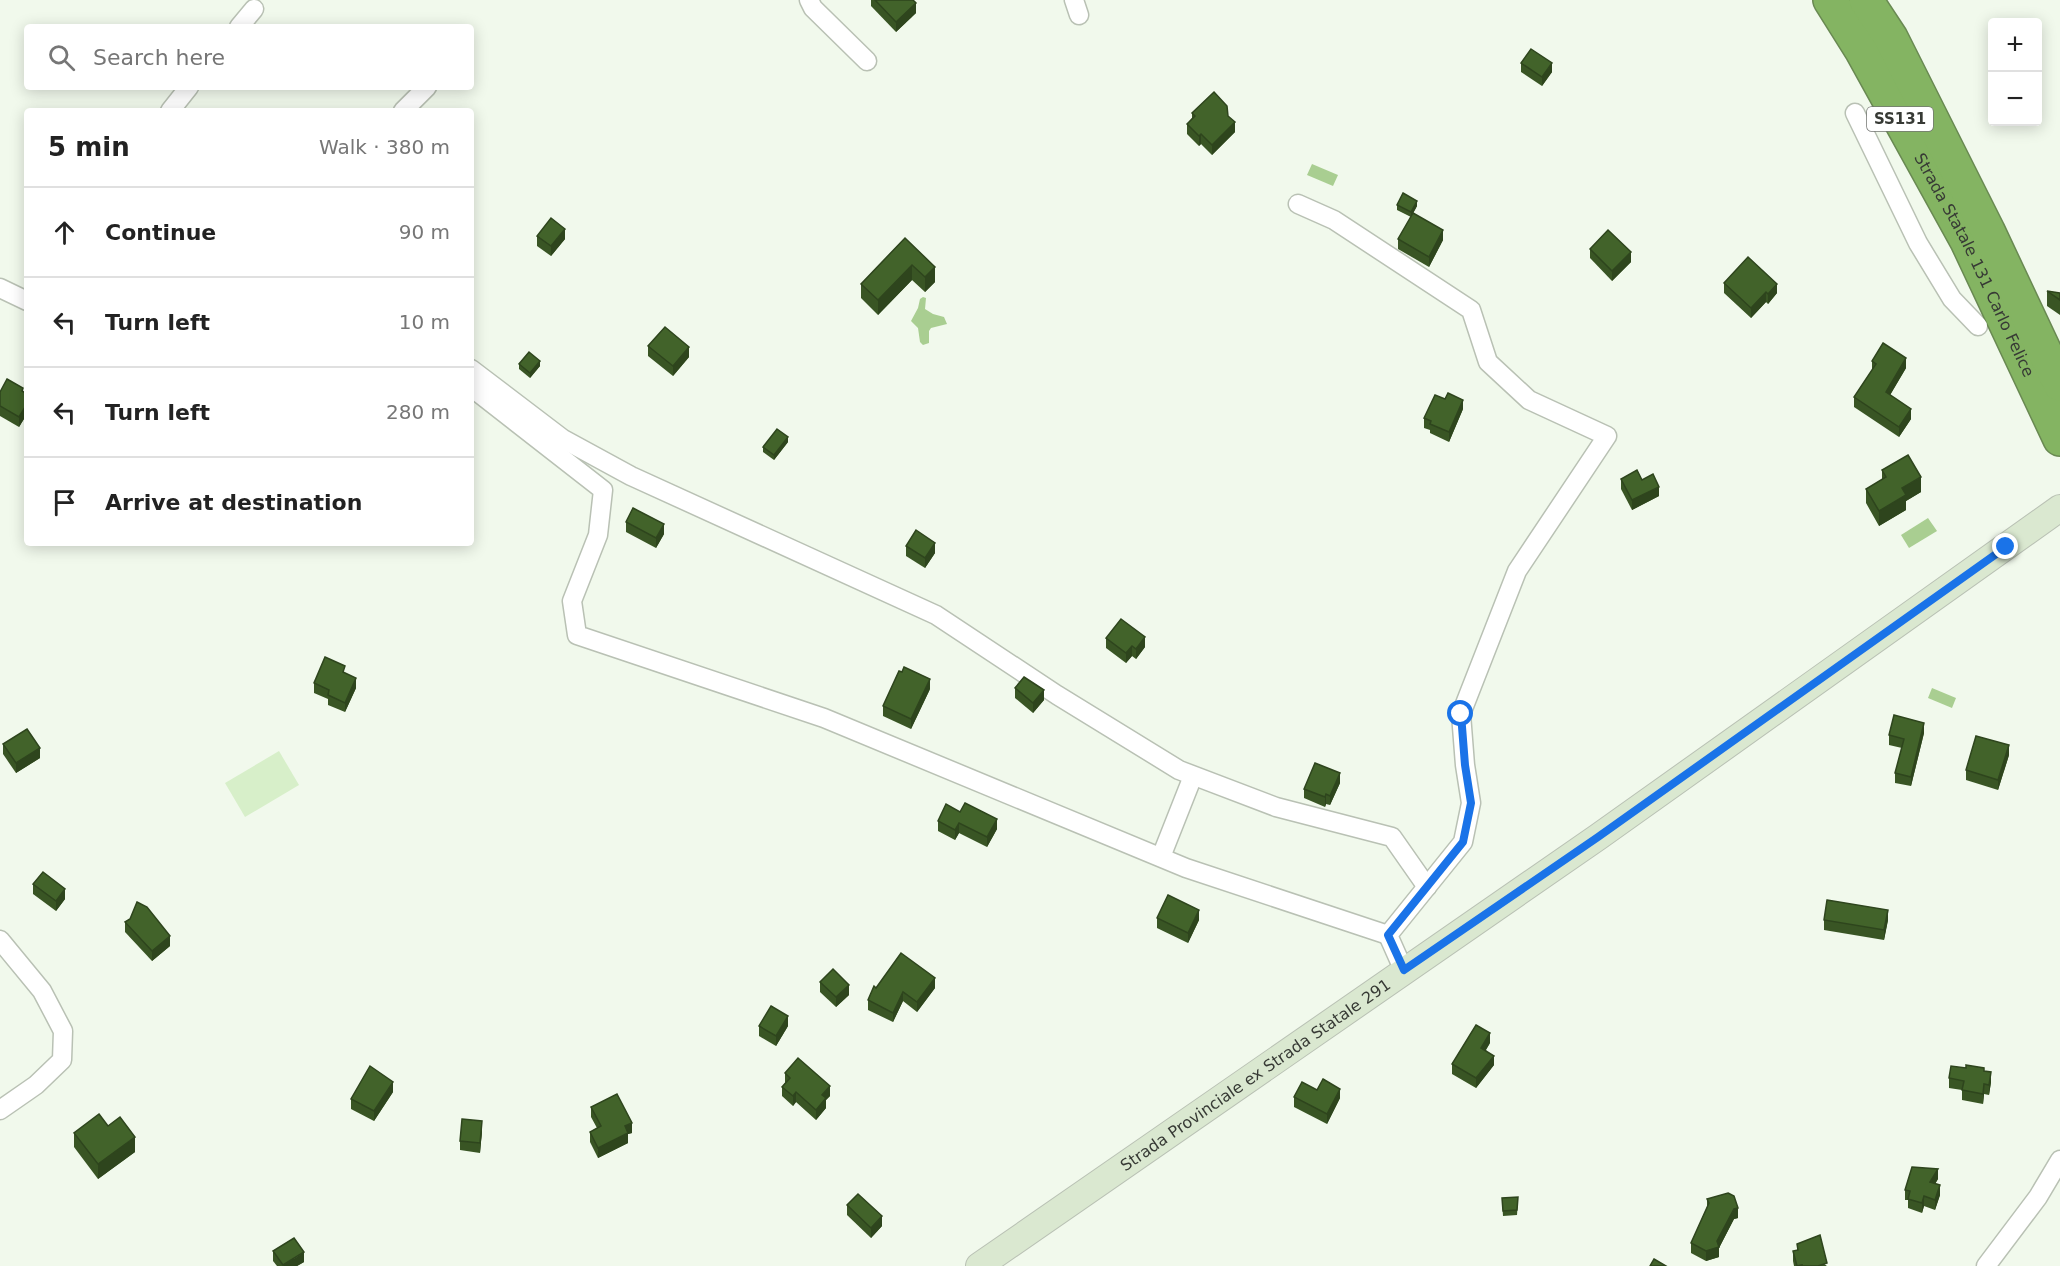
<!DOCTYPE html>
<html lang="en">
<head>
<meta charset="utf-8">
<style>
  body { margin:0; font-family:"DejaVu Sans",sans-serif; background:#f6f6f6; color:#222 }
  .controls { position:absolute; right:18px; top:18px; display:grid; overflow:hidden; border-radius:6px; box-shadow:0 3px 15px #0003 }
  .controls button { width:54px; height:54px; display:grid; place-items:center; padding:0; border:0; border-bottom:2px solid #e0e0e0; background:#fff; color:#222; font:30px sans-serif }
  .stop { position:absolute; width:18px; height:18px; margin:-14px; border:4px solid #1a73e8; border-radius:50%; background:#fff }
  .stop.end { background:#1a73e8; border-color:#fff; box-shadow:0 2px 6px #0008 }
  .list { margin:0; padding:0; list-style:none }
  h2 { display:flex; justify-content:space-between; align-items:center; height:78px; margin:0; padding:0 24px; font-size:26px }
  h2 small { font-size:20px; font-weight:400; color:#767676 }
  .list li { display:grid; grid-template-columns:39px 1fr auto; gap:18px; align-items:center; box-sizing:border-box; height:90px; padding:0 24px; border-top:2px solid #e0e0e0 }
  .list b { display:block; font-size:22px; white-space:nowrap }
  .list em { font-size:20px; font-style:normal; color:#767676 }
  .icon { flex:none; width:33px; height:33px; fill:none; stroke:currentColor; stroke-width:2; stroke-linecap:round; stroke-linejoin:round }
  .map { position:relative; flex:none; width:2060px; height:1266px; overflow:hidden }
  .search { position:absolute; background:#fff; box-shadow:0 3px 15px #0003; left:24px; top:24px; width:450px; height:66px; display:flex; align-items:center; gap:15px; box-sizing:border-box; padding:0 21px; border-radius:6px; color:#767676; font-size:22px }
  .panel { position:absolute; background:#fff; box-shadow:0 3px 15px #0003; left:24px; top:108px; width:450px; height:438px; border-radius:6px }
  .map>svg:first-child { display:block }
  .green { fill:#d7efc9 }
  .water { fill:#a9ce91 }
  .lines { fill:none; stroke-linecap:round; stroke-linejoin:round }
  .street-casing { stroke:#b9c1b4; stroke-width:21 }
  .secondary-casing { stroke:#b9c1b4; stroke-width:28 }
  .highway-casing { stroke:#698952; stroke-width:36 }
  .street { stroke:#fff; stroke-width:18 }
  .secondary { stroke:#dae8d0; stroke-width:26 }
  .highway { stroke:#84b462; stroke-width:33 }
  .wall { fill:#395524 }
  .shaded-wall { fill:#2e451d }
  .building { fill:#42632a; stroke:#2e451d; stroke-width:1.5 }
  .route { stroke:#1a73e8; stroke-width:8 }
  .labels { text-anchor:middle; stroke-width:6; stroke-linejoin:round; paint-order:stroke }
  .shield { fill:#fff; stroke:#737572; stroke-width:1.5 }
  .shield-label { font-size:15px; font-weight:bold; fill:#373a35 }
  .street-label { font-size:16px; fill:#373a35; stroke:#fff }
</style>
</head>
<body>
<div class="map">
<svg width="2060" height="1266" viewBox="0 0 2060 1266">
  <rect width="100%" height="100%" fill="#f1f9ec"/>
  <polygon class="green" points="279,751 299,785 245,817 225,783"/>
  <g class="water">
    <polygon points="1312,164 1338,175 1333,186 1307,175"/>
    <polygon points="923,297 926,298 925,309 933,314 944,317 947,324 931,328 929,331 929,343 923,345 920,342 918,328 911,321 918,308 920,299"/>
    <polygon points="1928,518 1937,531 1909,548 1901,535"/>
    <polygon points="1932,688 1956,698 1952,708 1928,698"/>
  </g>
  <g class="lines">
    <g class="street-casing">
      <g id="street">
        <polyline points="809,0 813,8 867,61"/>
        <polyline points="1074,0 1079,15"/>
        <polyline points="239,27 254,9"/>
        <polyline points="170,111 189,87"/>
        <polyline points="403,111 427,87"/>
        <polyline points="1855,113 1918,243 1952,299 1978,326"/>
        <polyline points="1298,204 1334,220 1471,310 1488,362 1529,400 1607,436 1517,571 1461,714 1465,765 1471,803 1463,842 1388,935 1404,971"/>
        <polyline points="0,288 27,301"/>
        <polyline points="471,369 563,439 631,476 936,615 1057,695 1179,770 1276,807 1392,837 1427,887"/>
        <polyline points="471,387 603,490 598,535 572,601 577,635 824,718 1186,868 1388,935"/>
        <polyline points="1161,857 1193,776"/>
        <polyline points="0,940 42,991 63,1031 62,1060 36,1085 0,1110"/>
        <polyline points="1986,1266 2038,1197 2060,1160"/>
      </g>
    </g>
    <g class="secondary-casing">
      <g id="secondary">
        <path id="s1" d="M979,1266L1598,837L2060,508"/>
      </g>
    </g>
    <g class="highway-casing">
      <g id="highway">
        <path id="s2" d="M1830,0L1862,51L1967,241L2060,439"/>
        <polyline points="1866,0 1891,38 1988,231 2060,384"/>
      </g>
    </g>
    <use href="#street" class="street"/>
    <use href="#secondary" class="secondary"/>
    <use href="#highway" class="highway"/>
  </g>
  <g class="wall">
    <polygon points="871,0 913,0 916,13 896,32 871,6"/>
    <polygon points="1521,63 1552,72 1542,86 1521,72"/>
    <polygon points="1192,113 1228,116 1235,132 1212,155 1201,144 1199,146 1187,134 1187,124 1192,118"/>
    <polygon points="1397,205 1417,206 1411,217 1397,210"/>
    <polygon points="537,236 565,239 551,256 537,246"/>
    <polygon points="905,238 935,282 925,292 912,280 878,315 861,298 861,284"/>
    <polygon points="1398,239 1443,240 1429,267 1398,249"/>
    <polygon points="1590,249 1631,262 1612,281 1590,258"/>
    <polygon points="1724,283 1777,293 1768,304 1766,302 1751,318 1724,293"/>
    <polygon points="2047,291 2060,293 2060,315 2047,306"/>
    <polygon points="648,346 689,357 673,376 648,356"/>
    <polygon points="1872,361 1906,368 1890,395 1911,419 1899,437 1854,407 1854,397 1872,371"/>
    <polygon points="519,364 540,366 530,378 519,369"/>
    <polygon points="0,392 23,392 27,394 27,414 19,427 0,416"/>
    <polygon points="1463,409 1449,442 1430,433 1430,430 1424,428 1424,418"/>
    <polygon points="788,442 774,460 763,452 763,447"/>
    <polygon points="1882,470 1921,492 1906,501 1906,510 1879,526 1866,503 1866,489 1882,480"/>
    <polygon points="1621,479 1642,480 1659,496 1632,510 1621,489"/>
    <polygon points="626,522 664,534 656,548 626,532"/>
    <polygon points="906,546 935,553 925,568 906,556"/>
    <polygon points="1106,638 1145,647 1136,659 1132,656 1126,663 1106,648"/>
    <polygon points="345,673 356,688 345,712 328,705 328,699 314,693 314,683"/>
    <polygon points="1015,688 1044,700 1033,713 1015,698"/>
    <polygon points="930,689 911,729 883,716 883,706"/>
    <polygon points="1924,733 1911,786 1895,783 1895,773 1902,748 1889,745 1889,735"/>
    <polygon points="3,744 40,758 16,773 3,754"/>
    <polygon points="2009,755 1998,790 1966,780 1966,770"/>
    <polygon points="1340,783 1330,805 1326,804 1325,807 1304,798 1304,789"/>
    <polygon points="960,812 997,829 987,847 959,833 955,840 938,831 938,821"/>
    <polygon points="33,884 65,899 56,911 33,894"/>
    <polygon points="1157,918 1199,920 1188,943 1157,928"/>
    <polygon points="1824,920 1888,920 1884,940 1824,930"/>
    <polygon points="125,922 170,946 152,961 125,932"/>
    <polygon points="820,982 849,995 836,1007 820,992"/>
    <polygon points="876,988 935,988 917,1012 903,1001 893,1022 868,1010 868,1000"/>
    <polygon points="759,1026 788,1026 776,1046 759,1036"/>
    <polygon points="1490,1043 1486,1050 1494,1065 1476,1088 1452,1074 1452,1064"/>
    <polygon points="1984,1071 1991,1082 1989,1095 1984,1094 1983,1104 1962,1100 1962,1090 1949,1088 1949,1078"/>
    <polygon points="785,1073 830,1096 826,1100 826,1108 816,1120 796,1102 793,1106 782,1096 782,1087 785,1083"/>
    <polygon points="1317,1090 1340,1098 1327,1124 1294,1107 1294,1097"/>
    <polygon points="393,1092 374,1121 351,1109 351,1099"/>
    <polygon points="591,1107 632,1133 628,1134 628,1143 598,1158 590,1142 590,1132 597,1128 591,1117"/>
    <polygon points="108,1126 135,1152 98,1179 74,1147 74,1133"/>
    <polygon points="482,1131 480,1153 460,1150 460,1141"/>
    <polygon points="1938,1179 1935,1184 1940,1195 1935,1210 1924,1206 1922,1213 1908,1208 1908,1200 1905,1200 1905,1190"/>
    <polygon points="1518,1197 1517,1215 1503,1216 1502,1198"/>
    <polygon points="1707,1199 1738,1218 1734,1219 1719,1248 1719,1257 1706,1261 1691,1253 1691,1243 1707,1207"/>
    <polygon points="847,1205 882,1226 871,1238 847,1215"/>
    <polygon points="1797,1244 1827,1266 1794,1266 1793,1261 1793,1251 1797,1250"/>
    <polygon points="273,1251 304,1262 297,1266 277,1266 273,1261"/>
  </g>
  <g class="shaded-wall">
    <polygon points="916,3 916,13 896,32 896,22"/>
    <polygon points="1552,63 1552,72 1542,86 1542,77"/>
    <polygon points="1235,122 1235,132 1212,155 1212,145"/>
    <polygon points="1201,134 1201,144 1199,146 1199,136"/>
    <polygon points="1417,201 1417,206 1411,217 1411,212"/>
    <polygon points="565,229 565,239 551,256 551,246"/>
    <polygon points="1443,230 1443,240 1429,267 1429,257"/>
    <polygon points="1631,252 1631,262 1612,281 1612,271"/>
    <polygon points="912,265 912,280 878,315 878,300"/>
    <polygon points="935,267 935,282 925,292 925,277"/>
    <polygon points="1777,284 1777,293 1768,304 1768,294"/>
    <polygon points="1766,292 1766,302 1751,318 1751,308"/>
    <polygon points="689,347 689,357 673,376 673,366"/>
    <polygon points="1906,358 1906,368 1886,402 1886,392"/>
    <polygon points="540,361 540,366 530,378 530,373"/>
    <polygon points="1463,400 1463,409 1449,442 1449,432"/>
    <polygon points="27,404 27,414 19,427 19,417"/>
    <polygon points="1911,409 1911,419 1899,437 1899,427"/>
    <polygon points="788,437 788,442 774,460 774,455"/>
    <polygon points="1921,477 1921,492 1906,501 1906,510 1879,526 1879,511 1902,488"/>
    <polygon points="1659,487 1659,496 1632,510 1632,500"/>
    <polygon points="664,524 664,534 656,548 656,538"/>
    <polygon points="935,543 935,553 925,568 925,558"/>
    <polygon points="1145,637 1145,647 1136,659 1136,649"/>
    <polygon points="1132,646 1132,656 1126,663 1126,653"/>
    <polygon points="356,678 356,688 345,712 345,703"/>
    <polygon points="930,679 930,689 911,729 911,719"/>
    <polygon points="1044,690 1044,700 1033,713 1033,703"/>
    <polygon points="1924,723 1924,733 1911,786 1911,777"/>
    <polygon points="2009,745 2009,755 1998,790 1998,780"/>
    <polygon points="40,748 40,758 16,773 16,763"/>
    <polygon points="1340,773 1340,783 1330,805 1330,796"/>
    <polygon points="1326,794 1326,804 1325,807 1325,797"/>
    <polygon points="997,819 997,829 987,847 987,837"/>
    <polygon points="959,823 959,833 955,840 955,830"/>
    <polygon points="65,889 65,899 56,911 56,901"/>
    <polygon points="1199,910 1199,920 1188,943 1188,933"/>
    <polygon points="1888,910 1888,920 1884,940 1884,930"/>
    <polygon points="170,936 170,946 152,961 152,951"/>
    <polygon points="935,978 935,988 917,1012 917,1002"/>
    <polygon points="849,985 849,995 836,1007 836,997"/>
    <polygon points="903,992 903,1001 893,1022 893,1013"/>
    <polygon points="788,1016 788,1026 776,1046 776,1036"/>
    <polygon points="1490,1033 1490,1043 1481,1057 1481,1048"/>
    <polygon points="1494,1056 1494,1065 1476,1088 1476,1078"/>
    <polygon points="1991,1072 1991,1082 1989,1095 1989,1085"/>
    <polygon points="393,1082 393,1092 374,1121 374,1111"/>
    <polygon points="1984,1084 1984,1094 1983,1104 1983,1094"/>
    <polygon points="830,1086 830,1096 826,1100 826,1108 816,1120 816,1110 822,1095"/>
    <polygon points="1340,1089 1340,1098 1327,1124 1327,1114"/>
    <polygon points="796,1092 796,1102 793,1106 793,1096"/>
    <polygon points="482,1121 482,1131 480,1153 480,1143"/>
    <polygon points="632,1123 632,1133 628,1134 628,1143 598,1158 598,1148 625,1126"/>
    <polygon points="135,1137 135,1152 98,1179 98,1164"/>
    <polygon points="1938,1169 1938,1179 1930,1192 1930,1182"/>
    <polygon points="1940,1185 1940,1195 1935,1210 1935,1200"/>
    <polygon points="1924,1196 1924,1206 1922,1213 1922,1203"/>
    <polygon points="1738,1208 1738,1218 1734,1219 1719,1248 1719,1257 1706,1261 1706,1251 1717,1241 1734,1209"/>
    <polygon points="882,1216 882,1226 871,1238 871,1228"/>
    <polygon points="304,1252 304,1262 297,1266 283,1266"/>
  </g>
  <g class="building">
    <polygon points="875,0 913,0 916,3 896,22"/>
    <polygon points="1531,49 1552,63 1542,77 1521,63"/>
    <polygon points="1214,92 1227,106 1228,116 1235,122 1212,145 1201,134 1199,136 1187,124 1195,116 1192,113"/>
    <polygon points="1403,193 1417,201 1411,212 1397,205"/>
    <polygon points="1413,213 1443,230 1429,257 1398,239"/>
    <polygon points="551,218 565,229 551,246 537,236"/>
    <polygon points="1608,230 1631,252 1612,271 1590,249"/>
    <polygon points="905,238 935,267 925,277 912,265 878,300 861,284"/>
    <polygon points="1748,257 1777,284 1768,294 1766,292 1751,308 1724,283"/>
    <polygon points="2047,291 2060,293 2060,300"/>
    <polygon points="665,327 689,347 673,366 648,346"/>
    <polygon points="1883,343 1906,358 1886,392 1911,409 1899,427 1854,397 1876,364 1872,361"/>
    <polygon points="529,352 540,361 530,373 519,364"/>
    <polygon points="7,379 23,388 22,391 27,394 27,404 19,417 0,406 0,392"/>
    <polygon points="1448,393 1463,400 1449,432 1430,424 1431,421 1424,418 1435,395 1445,399"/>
    <polygon points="777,429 788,437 774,455 763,447"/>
    <polygon points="1908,455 1921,477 1902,488 1906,495 1879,511 1866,489 1886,477 1882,470"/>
    <polygon points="1637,470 1642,480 1653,474 1659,487 1632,500 1621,479"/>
    <polygon points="633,508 664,524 656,538 626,522"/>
    <polygon points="916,530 935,543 925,558 906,546"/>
    <polygon points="1121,619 1145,637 1136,649 1132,646 1126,653 1106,638"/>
    <polygon points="325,657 345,666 343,672 356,678 345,703 328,695 329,690 314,683"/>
    <polygon points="904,667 930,679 911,719 883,706 899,671 902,672"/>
    <polygon points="1024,677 1044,690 1033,703 1015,688"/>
    <polygon points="1894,715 1924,723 1911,777 1895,773 1904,739 1889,735"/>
    <polygon points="27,729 40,748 16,763 3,744"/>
    <polygon points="1976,736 2009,745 1998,780 1966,770"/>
    <polygon points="1315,763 1340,773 1330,796 1326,794 1325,797 1304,789"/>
    <polygon points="965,803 997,819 987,837 959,823 955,830 938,821 946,804 960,812"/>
    <polygon points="43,872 65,889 56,901 33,884"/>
    <polygon points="1168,895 1199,910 1188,933 1157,918"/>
    <polygon points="1827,900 1888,910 1884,930 1824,920"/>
    <polygon points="137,902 147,907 170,936 152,951 125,922 130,919"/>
    <polygon points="901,953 935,978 917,1002 903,992 893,1013 868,1000 874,986 876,988"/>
    <polygon points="833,969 849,985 836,997 820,982"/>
    <polygon points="771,1006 788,1016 776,1036 759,1026"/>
    <polygon points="1476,1025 1490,1033 1481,1048 1494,1056 1476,1078 1452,1064"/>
    <polygon points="798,1058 830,1086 822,1095 826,1098 816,1110 796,1092 793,1096 782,1087 790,1078 785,1073"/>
    <polygon points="1966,1065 1984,1068 1984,1071 1991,1072 1989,1085 1984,1084 1983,1094 1962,1090 1964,1081 1949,1078 1951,1066 1966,1068"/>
    <polygon points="370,1066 393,1082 374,1111 351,1099"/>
    <polygon points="1323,1079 1340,1089 1327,1114 1294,1097 1302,1082 1317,1090"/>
    <polygon points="617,1094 632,1123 625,1126 628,1133 598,1148 590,1132 601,1126 591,1107"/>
    <polygon points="99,1114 108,1126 120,1117 135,1137 98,1164 74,1133"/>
    <polygon points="462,1119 482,1121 480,1143 460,1141"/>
    <polygon points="1912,1167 1938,1169 1930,1182 1940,1185 1935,1200 1924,1196 1922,1203 1908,1199 1910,1191 1905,1190"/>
    <polygon points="1728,1193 1734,1196 1738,1208 1734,1209 1717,1241 1719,1247 1706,1251 1691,1243 1709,1203 1707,1199"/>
    <polygon points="858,1194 882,1216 871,1228 847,1205"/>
    <polygon points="1518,1197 1517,1210 1503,1211 1502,1198"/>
    <polygon points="1820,1235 1827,1263 1818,1266 1802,1266 1802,1265 1797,1266 1793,1251 1798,1250 1797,1244"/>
    <polygon points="294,1238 304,1252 283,1265 273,1251"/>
    <polygon points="1654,1259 1666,1266 1650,1266"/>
  </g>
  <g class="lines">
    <polyline class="route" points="1461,714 1465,765 1471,803 1463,842 1388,935 1404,970 1598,837 2006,547"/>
  </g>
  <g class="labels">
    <rect class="shield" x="1867" y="107" width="66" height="24" rx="4.5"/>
    <g class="shield-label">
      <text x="1900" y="124">SS131</text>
    </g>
    <g class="street-label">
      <text dy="6" stroke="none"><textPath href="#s2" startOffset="302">Strada Statale 131 Carlo Felice</textPath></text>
      <text dy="6" stroke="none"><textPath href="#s1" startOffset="336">Strada Provinciale ex Strada Statale 291</textPath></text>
    </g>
  </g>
</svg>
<div class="controls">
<button>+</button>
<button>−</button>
</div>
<div class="stop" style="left:1461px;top:714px"></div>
<div class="stop end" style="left:2006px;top:547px"></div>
<div class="search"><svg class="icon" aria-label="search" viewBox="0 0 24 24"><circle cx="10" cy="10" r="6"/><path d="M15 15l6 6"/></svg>Search here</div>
<section class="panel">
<h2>5 min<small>Walk · 380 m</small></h2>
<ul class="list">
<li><svg class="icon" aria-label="ahead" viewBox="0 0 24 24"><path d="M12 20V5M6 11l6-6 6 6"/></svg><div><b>Continue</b></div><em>90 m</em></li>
<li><svg class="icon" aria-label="left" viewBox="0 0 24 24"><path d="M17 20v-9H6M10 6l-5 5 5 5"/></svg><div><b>Turn left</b></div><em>10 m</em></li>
<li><svg class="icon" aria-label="left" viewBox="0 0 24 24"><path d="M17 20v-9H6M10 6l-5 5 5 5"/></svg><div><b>Turn left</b></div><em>280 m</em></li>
<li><svg class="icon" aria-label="arrive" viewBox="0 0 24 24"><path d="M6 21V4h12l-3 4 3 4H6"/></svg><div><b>Arrive at destination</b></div></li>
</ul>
</section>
</div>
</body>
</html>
